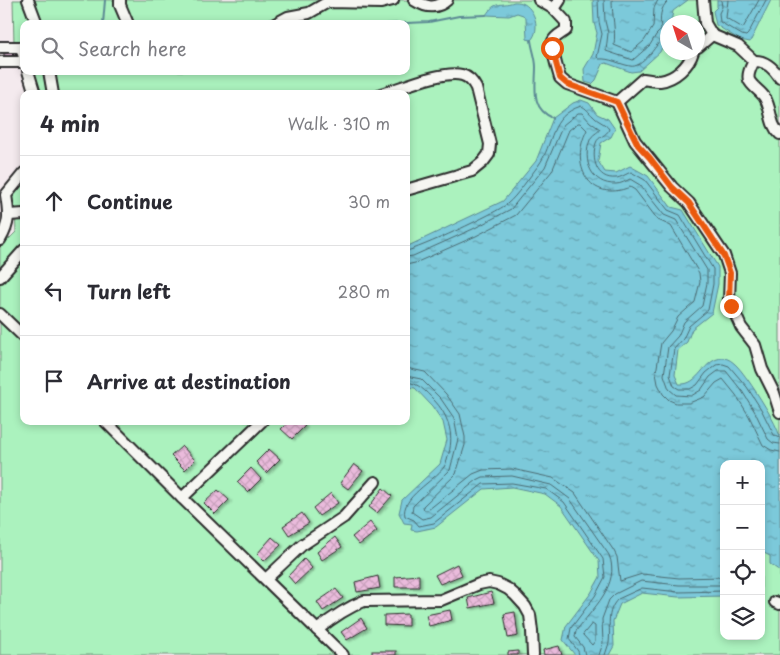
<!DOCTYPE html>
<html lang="en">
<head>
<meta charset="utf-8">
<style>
  body { margin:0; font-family:"Playpen Sans",sans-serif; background:#f7f7f7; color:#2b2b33 }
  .controls { position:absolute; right:15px; bottom:15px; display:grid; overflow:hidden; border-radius:10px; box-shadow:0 2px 8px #0003 }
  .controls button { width:45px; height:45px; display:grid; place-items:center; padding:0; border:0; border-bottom:1px solid #e1e1e2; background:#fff; color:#2b2b33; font:25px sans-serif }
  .compass { position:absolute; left:660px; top:15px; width:45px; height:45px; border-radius:50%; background:#fff; box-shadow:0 2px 8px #0003; rotate:321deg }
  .stop { position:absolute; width:15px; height:15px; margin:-11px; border:4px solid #ea580c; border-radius:50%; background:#fff }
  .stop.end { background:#ea580c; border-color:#fff; box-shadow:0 1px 5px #0008 }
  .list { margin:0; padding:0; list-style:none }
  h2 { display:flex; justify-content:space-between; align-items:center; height:65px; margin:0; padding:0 20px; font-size:21px }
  h2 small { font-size:16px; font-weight:400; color:#7c7c81 }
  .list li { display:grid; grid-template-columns:32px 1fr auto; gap:15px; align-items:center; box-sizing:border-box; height:90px; padding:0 20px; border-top:1px solid #e1e1e2 }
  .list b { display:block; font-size:19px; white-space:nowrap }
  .list em { font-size:16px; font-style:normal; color:#7c7c81 }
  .icon { flex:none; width:28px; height:28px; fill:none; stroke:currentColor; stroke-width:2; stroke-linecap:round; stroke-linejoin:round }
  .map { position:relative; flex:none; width:780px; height:655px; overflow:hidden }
  .search { position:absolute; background:#fff; box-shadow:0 2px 8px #0003; left:20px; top:20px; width:390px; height:55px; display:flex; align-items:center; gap:12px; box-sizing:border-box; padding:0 18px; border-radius:10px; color:#7c7c81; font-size:19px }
  .panel { position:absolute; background:#fff; box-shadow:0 2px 8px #0003; left:20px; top:90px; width:390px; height:335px; border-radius:10px }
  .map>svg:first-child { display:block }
  .grass { fill:#abf2be; stroke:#6b8e74; fill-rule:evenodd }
  .water { fill:url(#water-ripples); stroke:#5c8a94 }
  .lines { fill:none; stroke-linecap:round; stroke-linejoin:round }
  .shore { stroke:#4b6a71; stroke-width:1 }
  .stream { stroke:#5c8a94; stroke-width:2 }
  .building { fill:url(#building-cross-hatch); stroke:#2b2b2b; filter:url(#shadow) }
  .minor-casing { stroke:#2b2b2b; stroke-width:14 }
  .minor { stroke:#f6f6f2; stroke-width:10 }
  .route { stroke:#ea580c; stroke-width:6 }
</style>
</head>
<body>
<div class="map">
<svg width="780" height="655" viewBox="0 0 780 655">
  <defs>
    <pattern id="water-ripples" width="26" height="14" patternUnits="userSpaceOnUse" patternTransform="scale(1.25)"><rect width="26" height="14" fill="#7cc9da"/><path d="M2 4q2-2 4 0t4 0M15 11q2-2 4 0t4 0" fill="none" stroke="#66a3b1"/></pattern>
    <pattern id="building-cross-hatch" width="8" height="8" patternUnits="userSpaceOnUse" patternTransform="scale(1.25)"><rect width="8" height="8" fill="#eabbdc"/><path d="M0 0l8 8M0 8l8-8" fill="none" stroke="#c9a1bd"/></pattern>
    <filter id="shadow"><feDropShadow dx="2.5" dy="1.5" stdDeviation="1" flood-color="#0004"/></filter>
  </defs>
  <rect width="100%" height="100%" fill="#f4eaee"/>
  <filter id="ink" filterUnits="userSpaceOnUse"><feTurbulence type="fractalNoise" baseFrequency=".02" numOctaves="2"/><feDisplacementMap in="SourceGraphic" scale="10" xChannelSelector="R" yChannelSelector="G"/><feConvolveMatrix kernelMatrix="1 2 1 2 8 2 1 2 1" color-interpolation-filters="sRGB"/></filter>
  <g filter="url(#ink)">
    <path class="grass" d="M13,0H780V655H0V248L16,232L15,207H12L10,197L24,177V421H406V94H38L34,71H406V24H24V44H14ZM668,22H698V52H668ZM724,464H761V636H724Z"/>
    <g class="water">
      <polygon points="593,0 688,0 673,11 671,22 668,22 667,37 660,52 639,71 631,72 606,63 603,64 596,80 592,84 585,82 584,69 593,54 597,33 594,23"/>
      <polygon points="717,0 771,0 750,42 740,40 716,25 713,11 717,7"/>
      <path d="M514,2C516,2 519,2 522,3C535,8 541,30 531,40L527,39L526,19L523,15L517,13L509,16L486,15C496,0 499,7 514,2Z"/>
      <path d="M581,100L589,103L597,114L608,119L615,129L611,137L601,143L598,161L605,172L616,173L630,166L648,176L671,207L683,210L718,267V284L712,313L692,329L687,342L678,350L675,375L679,384C700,386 702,359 723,358C733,358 742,372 748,380C757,393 776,422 780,437C780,447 780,461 780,471C780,505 780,538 780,571L770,564V556L764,553L761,556V464H724V596L678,597L642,593L620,604L613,621L614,646L609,655H575L563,640L566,626L591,593L600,577L599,561L561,506L545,494L512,487L484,489L436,527L417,531L411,530L412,524L404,523L399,513L402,500L440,464L447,440L443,422L432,406L415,388L406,387V247L503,201L536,161L553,118L573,103Z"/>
    </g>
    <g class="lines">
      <g class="shore">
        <path d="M598,0L599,22L602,34L597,57L599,59C610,58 619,64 630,66C642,69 656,46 662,38L668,36"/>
        <path d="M604,0L605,21L608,33L606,51L633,60L650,45L656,35L661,30C660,19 659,8 669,0"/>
        <path d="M612,0C612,16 616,30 614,45L631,52L644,41L653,27L654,8L658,0"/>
        <polyline points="721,0 722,7 719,13 720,22 742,35 746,36 748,34 766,0"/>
        <polyline points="728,0 726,18 743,28 759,0"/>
        <path d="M406,251C417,250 498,212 507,204C517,196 530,176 538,166C555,143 548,117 581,106C587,108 588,112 593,116C598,122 604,122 609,129C607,136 598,136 596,143C591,158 596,180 616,178C620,178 626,174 631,172L645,180L668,210L680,215L713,269V284L708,310L689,326L683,339L674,349L670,375L674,386L679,389H690L697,385L706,373L716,365L723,364L729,366L747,387L761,409L774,435L780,438"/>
        <path d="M406,257L413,256L473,229L511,209L545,167L563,125L578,113H582L590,122L600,129C598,133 592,134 590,140C582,160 591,185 616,184C621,184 626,181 630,179L640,185L664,215L676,220L707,270V283L702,306L684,322L678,336L668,347L664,375L669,389L676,395L691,396L701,390L710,377L718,371H726L742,391L755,412L768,439L773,443L780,444"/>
        <path d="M406,265L415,263L476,236L516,215L552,171L569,130L578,123H580L587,130C569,164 589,204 630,187L635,190L658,220L671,226L699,273L700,282L695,302L678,317L671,331L661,343L656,373L658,384L663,394L669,400L676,403H689L704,397L716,383L723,379L736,395L749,416L763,445L771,450L780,452"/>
        <polyline points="406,368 425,372 446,394 460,414 465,437 465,445 456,474 423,506 424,510 428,510 473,474 483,470 512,469 553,478 575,493 614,551 617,557 620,581 642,574 679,578 724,577"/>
        <path d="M406,376L421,379L441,399L454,418L458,439L450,470L413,506L412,512L422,519L431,517L477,480L483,477L512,476L551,485L570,499L609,555C621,585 592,609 576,631L575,637L583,647L585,655"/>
        <path d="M406,382C419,383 425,391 434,400C448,415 454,433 449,453C447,457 447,463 444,467C434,481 400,498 405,516L414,520L419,526L434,523L483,484L512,483L546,489L564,502L603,559L605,577L595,596L571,628L569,639L578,651L579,655"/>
        <polygon points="592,624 595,626 595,641 592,645 583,635"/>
        <polyline points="599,655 603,643 602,619 609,600 615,594 641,581 679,585 724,585"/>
        <path d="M605,655C606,651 608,647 609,643C611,627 605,612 618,599L642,588L679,592L724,591"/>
      </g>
      <g class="stream">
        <polyline points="103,24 105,0"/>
        <polyline points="385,24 429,22 459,16 486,15"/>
        <path d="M531,40C532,49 536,58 536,67C536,86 530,109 553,118"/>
      </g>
    </g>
    <g class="building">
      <rect x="4" y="53" width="11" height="5"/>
      <polygon points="289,421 301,421 305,426 292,439 281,429"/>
      <polygon points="182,446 195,460 185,470 171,456"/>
      <polygon points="269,449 280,459 266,473 256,462"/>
      <polygon points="354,464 363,471 348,489 340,483"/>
      <polygon points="251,468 261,479 248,492 237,482"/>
      <polygon points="383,488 392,496 377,513 369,507"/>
      <polygon points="218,490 229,500 215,514 204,503"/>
      <polygon points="331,493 338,503 319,516 313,508"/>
      <polygon points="302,513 309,523 289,535 283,526"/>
      <polygon points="370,522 377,531 359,545 352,537"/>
      <polygon points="272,537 281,545 264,561 257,554"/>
      <polygon points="335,537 342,547 322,560 317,552"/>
      <polygon points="304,559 312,568 295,584 288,576"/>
      <polygon points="457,564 462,575 440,584 435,575"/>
      <polygon points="419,575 419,587 395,587 395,577"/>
      <polygon points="378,576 380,588 357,592 355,582"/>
      <polygon points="336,589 343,598 323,611 317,602"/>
      <polygon points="491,592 494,603 470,608 468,598"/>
      <polygon points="450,610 452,620 429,626 426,615"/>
      <polygon points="515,612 518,636 508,638 504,614"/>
      <polygon points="408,614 408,626 384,625 384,615"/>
      <polygon points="361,618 367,628 347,640 341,632"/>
      <polygon points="559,646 562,655 544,655 543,650"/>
      <rect x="372" y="651" width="24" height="4"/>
      <polygon points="518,651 518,655 508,655 508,652"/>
    </g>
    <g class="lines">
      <g class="minor-casing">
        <g id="minor">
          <polyline points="28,0 37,24"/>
          <polyline points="120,0 120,5 128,24"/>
          <path d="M414,0C425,7 436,10 447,0"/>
          <path d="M539,0L554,9L566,22V30C562,33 555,36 553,41C550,45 558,71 560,78L567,84L617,102"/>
          <polyline points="703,0 705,23 712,35 738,46 754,61"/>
          <polyline points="554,9 560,0"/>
          <polyline points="275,24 288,17 309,13 328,2 381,3 393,0"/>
          <polyline points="0,47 21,47 24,57"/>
          <polyline points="698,47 712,35"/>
          <polyline points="0,62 24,62"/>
          <polyline points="28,71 35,94"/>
          <polyline points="49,71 53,94"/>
          <path d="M780,78C774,69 766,60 754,61C751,67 747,74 749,80C752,87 761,91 765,98C772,110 769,124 780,134"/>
          <path d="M381,94C401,88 443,70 462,75C469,77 473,82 476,88L490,144L489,154L483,162L472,171L406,190"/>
          <polyline points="617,102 635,141 672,187 689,203 724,255 730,273 729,300 741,327 755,345 762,369 774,393 780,412"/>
          <path d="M617,102L643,79C649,80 655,81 660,81C675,79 689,66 693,52"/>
          <polyline points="9,215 24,214"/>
          <path d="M0,240C10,223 9,214 6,195L24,173"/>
          <polyline points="0,277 24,250"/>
          <polyline points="0,314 24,337"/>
          <polyline points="105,421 182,498 343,655"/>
          <polyline points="182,498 262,421"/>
          <polyline points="266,579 302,545 344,517 375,482"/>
          <polyline points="775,602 780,604"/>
          <path d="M317,630C332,618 346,608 364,601L441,600L479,584L489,582L498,584L508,589L515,595L525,606L530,615L532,631L533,655"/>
        </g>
      </g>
      <use href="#minor" class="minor"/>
    </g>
  </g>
  <g class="lines" filter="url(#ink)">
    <polyline class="route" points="552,48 560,78 567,84 617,102 638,145 650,158 672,187 689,203 724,256 730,273 729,300 731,306"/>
  </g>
</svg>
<div class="controls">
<button>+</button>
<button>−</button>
<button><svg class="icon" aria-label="locate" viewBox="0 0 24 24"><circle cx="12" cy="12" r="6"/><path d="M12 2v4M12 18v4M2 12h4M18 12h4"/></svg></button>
<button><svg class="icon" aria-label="layers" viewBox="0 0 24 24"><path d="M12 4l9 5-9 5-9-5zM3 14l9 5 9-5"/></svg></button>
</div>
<svg class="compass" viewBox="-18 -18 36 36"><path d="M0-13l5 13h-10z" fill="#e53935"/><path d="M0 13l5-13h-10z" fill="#7c7c81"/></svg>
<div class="stop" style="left:552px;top:48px"></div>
<div class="stop end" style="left:731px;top:306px"></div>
<div class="search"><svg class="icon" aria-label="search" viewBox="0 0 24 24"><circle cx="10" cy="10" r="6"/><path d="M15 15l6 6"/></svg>Search here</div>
<section class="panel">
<h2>4 min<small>Walk · 310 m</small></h2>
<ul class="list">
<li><svg class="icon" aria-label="ahead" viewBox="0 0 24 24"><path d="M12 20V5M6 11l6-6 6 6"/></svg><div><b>Continue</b></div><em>30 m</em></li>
<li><svg class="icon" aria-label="left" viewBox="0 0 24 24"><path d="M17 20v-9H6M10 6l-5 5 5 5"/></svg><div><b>Turn left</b></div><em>280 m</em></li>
<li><svg class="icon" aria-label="arrive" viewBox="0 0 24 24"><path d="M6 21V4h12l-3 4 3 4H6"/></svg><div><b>Arrive at destination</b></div></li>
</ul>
</section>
</div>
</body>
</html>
